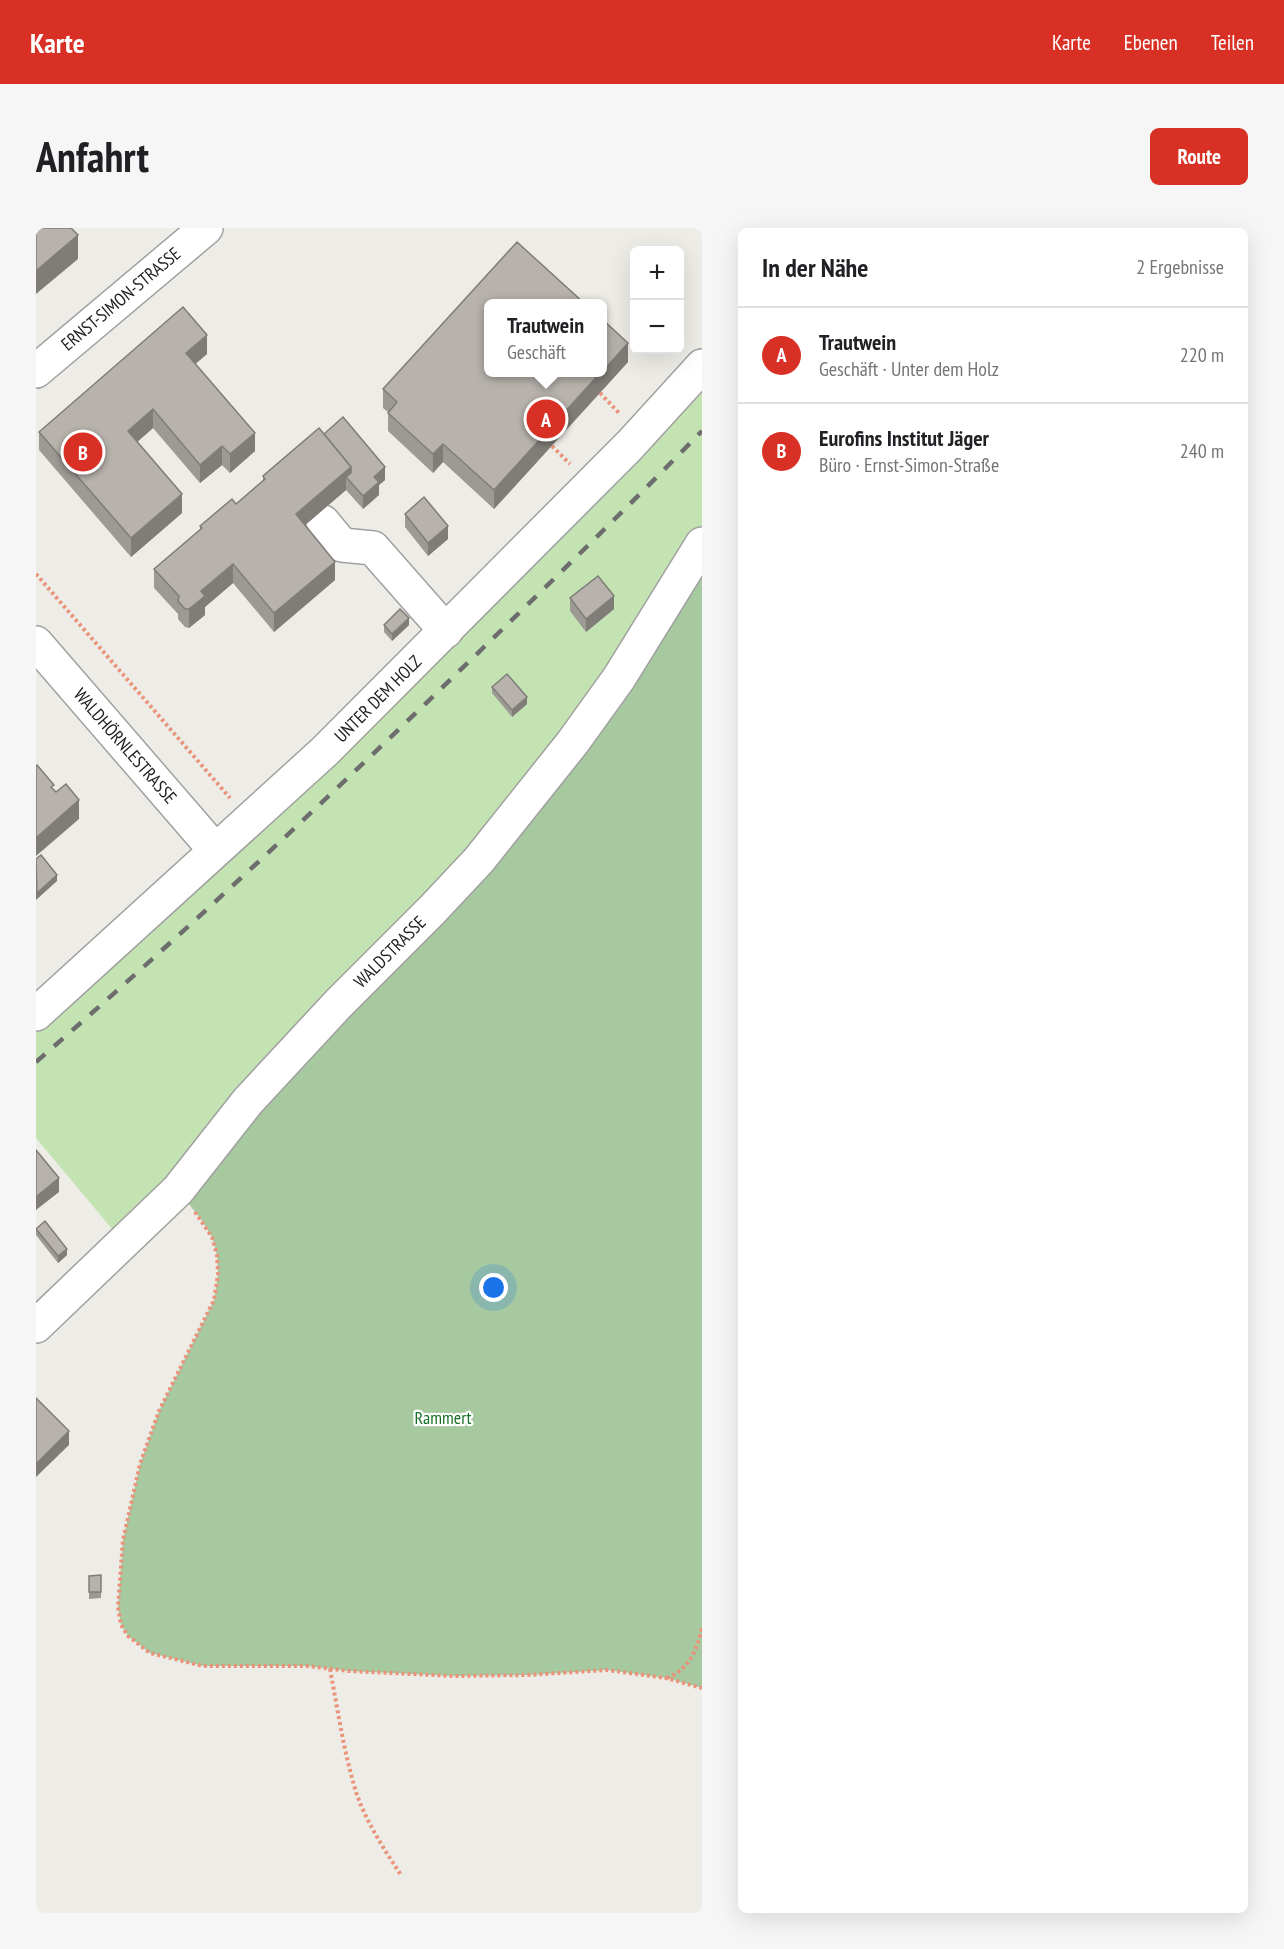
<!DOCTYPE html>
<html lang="de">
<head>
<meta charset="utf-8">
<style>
  body { margin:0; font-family:"PT Sans Narrow",sans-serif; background:#f6f6f6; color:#202124 }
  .controls { position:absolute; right:18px; top:18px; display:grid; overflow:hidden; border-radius:9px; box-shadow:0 6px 24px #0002 }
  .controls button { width:54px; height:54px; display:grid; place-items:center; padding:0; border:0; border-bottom:2px solid #e0e0e0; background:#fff; color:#202124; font:30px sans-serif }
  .you { position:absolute; left:458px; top:1060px; width:21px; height:21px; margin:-15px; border:4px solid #fff; border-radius:50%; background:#1a73e8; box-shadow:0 0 0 9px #1a73e833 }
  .badge { display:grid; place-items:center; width:39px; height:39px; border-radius:50%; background:#d93025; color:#fff; font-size:20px; font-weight:700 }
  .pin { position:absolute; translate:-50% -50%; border:3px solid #fff; box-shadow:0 2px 6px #0006 }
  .popup { position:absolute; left:448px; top:71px; width:123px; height:78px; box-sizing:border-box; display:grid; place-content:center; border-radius:9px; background:#fff; filter:drop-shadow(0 2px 4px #0005); font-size:20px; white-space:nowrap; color:#757577 }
  .popup b { font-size:22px; color:#202124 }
  .popup::after { content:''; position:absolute; left:50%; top:100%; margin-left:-12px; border:12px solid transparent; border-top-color:#fff }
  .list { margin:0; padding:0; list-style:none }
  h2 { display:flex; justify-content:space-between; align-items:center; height:78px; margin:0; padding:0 24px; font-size:26px }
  h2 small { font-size:20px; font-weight:400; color:#757577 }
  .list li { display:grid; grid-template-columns:39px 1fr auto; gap:18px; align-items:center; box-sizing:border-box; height:96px; padding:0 24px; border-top:2px solid #e0e0e0 }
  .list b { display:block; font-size:22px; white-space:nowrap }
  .list p { margin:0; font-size:20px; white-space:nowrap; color:#757577 }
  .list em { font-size:20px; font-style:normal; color:#757577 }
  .map { position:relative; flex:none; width:666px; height:1685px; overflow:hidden; border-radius:9px }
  header { display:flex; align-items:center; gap:36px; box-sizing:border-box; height:84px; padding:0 30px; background:#d93025; color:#fff }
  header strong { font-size:28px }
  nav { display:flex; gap:33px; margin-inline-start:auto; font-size:21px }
  .intro { display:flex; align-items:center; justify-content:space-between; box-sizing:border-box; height:144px; padding:0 36px }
  h1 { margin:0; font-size:42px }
  .button { padding:15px 27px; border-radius:9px; background:#d93025; color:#fff; font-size:21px; font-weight:700 }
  main { display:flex; gap:36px; padding:0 36px }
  aside { flex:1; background:#fff; border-radius:9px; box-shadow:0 6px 24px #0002 }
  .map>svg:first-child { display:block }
  .grass { fill:#c4e3b2 }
  .forest { fill:#a7c99f }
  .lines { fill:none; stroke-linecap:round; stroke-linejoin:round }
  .minor-casing { stroke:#a0a0a0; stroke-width:36 }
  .path { stroke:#ea937b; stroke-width:4; stroke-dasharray:3 3; stroke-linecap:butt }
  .minor { stroke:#fff; stroke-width:33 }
  .rail { stroke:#6d6d6d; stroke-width:4.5; stroke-dasharray:12 12; stroke-linecap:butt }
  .wall { fill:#9d9994 }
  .shaded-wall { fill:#807d78 }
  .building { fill:#b7b2ac; stroke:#807d78; stroke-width:1.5 }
  .labels { text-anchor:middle; stroke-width:4.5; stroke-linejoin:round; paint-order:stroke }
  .street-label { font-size:18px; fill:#1f1f1f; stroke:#fff }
  .park-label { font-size:18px; fill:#187129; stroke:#fff }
</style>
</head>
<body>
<header>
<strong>Karte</strong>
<nav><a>Karte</a><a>Ebenen</a><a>Teilen</a></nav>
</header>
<div class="intro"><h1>Anfahrt</h1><a class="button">Route</a></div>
<main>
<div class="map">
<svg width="666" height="1685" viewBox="0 0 666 1685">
  <rect width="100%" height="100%" fill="#eeece6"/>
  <polygon class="grass" points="666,138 666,316 583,450 87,1014 0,910 0,786"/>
  <polygon class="forest" points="666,316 666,1460 630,1450 571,1442 492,1447 418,1448 313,1443 271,1438 167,1438 114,1425 92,1408 85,1397 82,1379 87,1312 104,1236 123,1183 178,1072 182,1046 181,1027 176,1009 166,993 142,962 397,681"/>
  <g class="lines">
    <g class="minor-casing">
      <g id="minor">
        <polyline points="0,143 170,0"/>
        <polyline points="287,294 306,317 337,320 410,403"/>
        <polyline points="0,415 179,622"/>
        <polyline points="0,786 289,523 594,217 666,138"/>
        <polyline points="0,1098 142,962 212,873 303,775 397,681 443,632 537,514 583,450 666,316"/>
      </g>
    </g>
    <g class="path">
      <polyline points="564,165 584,186"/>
      <polyline points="516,218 534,236"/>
      <polyline points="0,346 194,570"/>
      <polyline points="159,984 176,1009 181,1027 182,1046 178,1072 123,1183 104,1236 87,1312 82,1379 85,1397 92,1408 114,1425 167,1438 271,1438 313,1443 418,1448 492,1447 571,1442 630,1450 666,1460"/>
      <path d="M294,1441C302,1483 308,1526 321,1567C331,1595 349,1623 365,1647"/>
      <path d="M631,1450C654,1441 661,1421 666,1399"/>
    </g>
    <use href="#minor" class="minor"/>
    <path class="rail" d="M0,834C153,701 301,562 447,420C520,349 594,277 666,203"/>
  </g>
  <g class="wall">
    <polygon points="171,126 159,136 219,223 194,245 186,237 164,255 117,200 101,214 146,285 95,329 3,222 3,204"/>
    <polygon points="592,134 458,281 407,234 397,245 352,203 352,184 347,180 347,161"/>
    <polygon points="288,206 349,252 343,257 343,267 327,281 310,262 269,297 299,352 238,404 197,355 169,379 169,387 153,400 149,399 142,391 142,386 118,360 118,341 164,302 164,298 200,276 227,253 227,248"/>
    <polygon points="369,286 412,311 392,328 369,299"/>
    <polygon points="534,370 578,381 550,404 534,383"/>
    <polygon points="348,397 373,397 356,413 348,404"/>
    <polygon points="456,459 491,476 476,489 456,465"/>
    <polygon points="0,1001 31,1027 22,1035 0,1007"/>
    <polygon points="65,1347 65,1370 53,1371 53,1348"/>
  </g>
  <g class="shaded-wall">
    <polygon points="42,7 42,31 0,66 0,43"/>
    <polygon points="171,107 171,126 150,144 150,125"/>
    <polygon points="592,115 592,134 458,281 458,262 565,144 567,144 567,143"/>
    <polygon points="117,181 117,200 92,222 92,203"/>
    <polygon points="219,205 219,223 194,245 194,226"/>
    <polygon points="407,216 407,234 397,245 397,226"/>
    <polygon points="186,218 186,237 164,255 164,237"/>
    <polygon points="315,239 315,255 310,249 310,262 260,305 260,286"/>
    <polygon points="349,239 349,252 343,257 343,267 327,281 327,268 338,249"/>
    <polygon points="146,266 146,285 95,329 95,310"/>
    <polygon points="412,298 412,311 392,328 392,315"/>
    <polygon points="299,334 299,352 238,404 238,385"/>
    <polygon points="197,336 197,355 169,379 169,387 153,400 153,381 165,363"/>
    <polygon points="578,368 578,381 550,404 550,391"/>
    <polygon points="373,390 373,397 356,413 356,406"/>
    <polygon points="491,469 491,476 476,489 476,482"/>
    <polygon points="43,572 43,591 0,628 0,610"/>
    <polygon points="21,647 21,653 0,672 0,653"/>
    <polygon points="23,950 23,964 0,982 0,969"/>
    <polygon points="31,1021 31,1027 22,1035 22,1028"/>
    <polygon points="33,1203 33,1217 0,1249 0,1236"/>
  </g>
  <g class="building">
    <polygon points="0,0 35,0 42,7 0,43"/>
    <polygon points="481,14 548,75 453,75 453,144 565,144 458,262 407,216 397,226 352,185 361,174 347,161"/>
    <polygon points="147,79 171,107 150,125 219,205 194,226 186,218 164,237 117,181 92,203 146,266 95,310 3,204"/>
    <polygon points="567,92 592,115 567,143"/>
    <polygon points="307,189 349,239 338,249 343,254 327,268 310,249 315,245 315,239 288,206"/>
    <polygon points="283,200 315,239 260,286 299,334 238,385 197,336 165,363 169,368 153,381 149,381 142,373 143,368 118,341 166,300 164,298 196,271 200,276 229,251 227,248"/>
    <polygon points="388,269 412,298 392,315 369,286"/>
    <polygon points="562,348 578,368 550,391 534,370"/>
    <polygon points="364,381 373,390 356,406 348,397"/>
    <polygon points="471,446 491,469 476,482 456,459"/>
    <polygon points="1,537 18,557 15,559 20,564 30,556 43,572 0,610 0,538"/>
    <polygon points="5,627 21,647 1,665 0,631"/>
    <polygon points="0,922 23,950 0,969"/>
    <polygon points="9,993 31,1021 22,1028 0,1001"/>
    <polygon points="0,1170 33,1203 0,1236"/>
    <polygon points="65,1347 65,1364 53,1364 53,1348"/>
  </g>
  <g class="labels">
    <g class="street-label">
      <text transform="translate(85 71) rotate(-40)" y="6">ERNST-SIMON-STRASSE</text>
      <text transform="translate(342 471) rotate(-45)" y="6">UNTER DEM HOLZ</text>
      <text transform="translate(89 518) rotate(49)" y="6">WALDHÖRNLESTRASSE</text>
      <text transform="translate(354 724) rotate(-45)" y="6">WALDSTRASSE</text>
    </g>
    <g class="park-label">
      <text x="407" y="1196">Rammert</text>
    </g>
  </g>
</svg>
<div class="controls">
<button>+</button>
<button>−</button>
</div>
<div class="you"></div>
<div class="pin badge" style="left:510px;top:191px">A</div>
<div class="popup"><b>Trautwein</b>Geschäft</div>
<div class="pin badge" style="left:47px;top:224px">B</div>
</div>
<aside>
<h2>In der Nähe<small>2 Ergebnisse</small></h2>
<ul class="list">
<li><span class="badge">A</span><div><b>Trautwein</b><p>Geschäft · Unter dem Holz</p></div><em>220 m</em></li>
<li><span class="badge">B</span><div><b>Eurofins Institut Jäger</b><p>Büro · Ernst-Simon-Straße</p></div><em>240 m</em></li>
</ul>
</aside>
</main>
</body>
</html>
